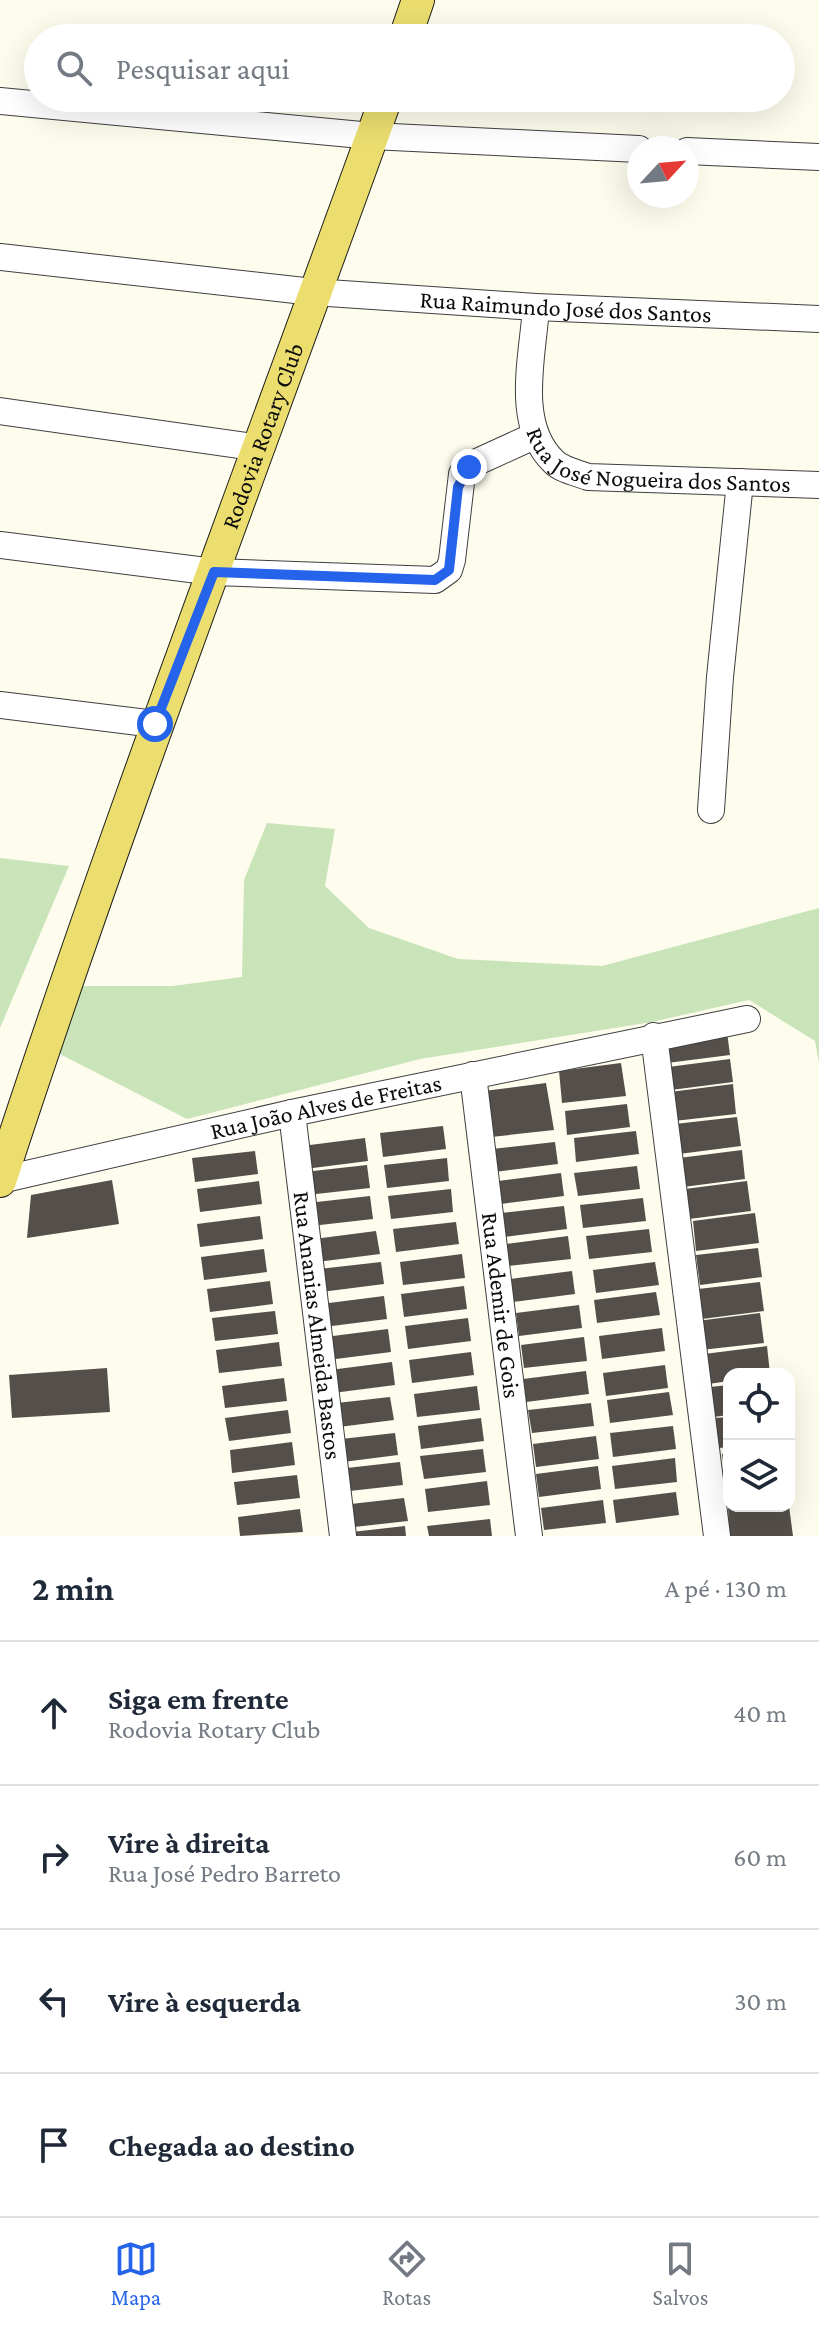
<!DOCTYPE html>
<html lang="pt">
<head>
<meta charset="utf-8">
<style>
  body { margin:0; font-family:"Crimson Pro",serif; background:#f6f6f7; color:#1f2937 }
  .controls { position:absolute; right:24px; bottom:24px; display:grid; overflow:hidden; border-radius:16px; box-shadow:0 8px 32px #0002 }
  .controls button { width:72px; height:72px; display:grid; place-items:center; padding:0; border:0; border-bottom:2px solid #e0e1e3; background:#fff; color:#1f2937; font:40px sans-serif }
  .compass { position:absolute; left:627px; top:136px; width:72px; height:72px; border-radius:50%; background:#fff; box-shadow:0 8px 32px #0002; rotate:64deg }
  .stop { position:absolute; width:24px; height:24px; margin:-18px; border:6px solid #2563eb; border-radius:50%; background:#fff }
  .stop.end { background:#2563eb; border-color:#fff; box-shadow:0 2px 8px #0008 }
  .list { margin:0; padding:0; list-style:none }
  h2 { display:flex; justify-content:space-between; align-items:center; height:104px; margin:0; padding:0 32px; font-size:34px }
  h2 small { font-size:26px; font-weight:400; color:#747a83 }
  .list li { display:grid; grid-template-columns:52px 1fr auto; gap:24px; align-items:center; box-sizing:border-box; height:144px; padding:0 32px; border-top:2px solid #e0e1e3 }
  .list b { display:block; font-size:30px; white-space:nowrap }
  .list p { margin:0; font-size:26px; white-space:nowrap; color:#747a83 }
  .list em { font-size:26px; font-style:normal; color:#747a83 }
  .icon { flex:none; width:44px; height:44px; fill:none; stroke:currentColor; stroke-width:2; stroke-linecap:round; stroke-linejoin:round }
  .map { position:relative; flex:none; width:819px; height:1536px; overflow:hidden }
  .search { position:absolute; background:#fff; box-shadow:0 8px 32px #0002; left:24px; right:24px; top:24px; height:88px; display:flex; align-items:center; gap:20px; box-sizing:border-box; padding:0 28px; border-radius:44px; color:#747a83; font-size:30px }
  .sheet { height:680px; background:#fff }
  nav { display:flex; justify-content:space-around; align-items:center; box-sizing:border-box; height:112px; border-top:2px solid #e0e1e3; background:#fff; font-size:22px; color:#747a83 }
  nav a { display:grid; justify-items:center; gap:4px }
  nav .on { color:#2563eb }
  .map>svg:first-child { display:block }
  .green { fill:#cae4ba }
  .building { fill:#544f4a }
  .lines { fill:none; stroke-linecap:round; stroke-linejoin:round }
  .minor-casing { stroke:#3f3f3f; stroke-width:28 }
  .major-casing { stroke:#1d1d1d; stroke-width:34 }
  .minor { stroke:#fff; stroke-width:26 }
  .major { stroke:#ebde6f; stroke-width:32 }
  .route { stroke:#2563eb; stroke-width:10 }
  .labels { text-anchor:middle; stroke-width:8; stroke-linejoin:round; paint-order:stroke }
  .street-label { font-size:24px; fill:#0c0c0c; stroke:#fff }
</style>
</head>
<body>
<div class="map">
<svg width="819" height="1536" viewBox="0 0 819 1536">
  <rect width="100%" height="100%" fill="#fdfced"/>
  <g class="green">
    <polygon points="267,823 335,829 325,886 369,928 458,959 602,966 819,908 819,1063 815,1041 749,1000 652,1022 420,1059 187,1119 50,1049 77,986 172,986 242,977 244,880"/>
    <polygon points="0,858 69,866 0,1028"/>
  </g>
  <g class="building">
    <polygon points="727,1032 730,1055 667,1063 665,1040"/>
    <polygon points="730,1059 733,1082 671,1090 668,1067"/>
    <polygon points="621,1063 626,1096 562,1103 559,1071"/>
    <polygon points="546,1083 554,1130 491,1137 484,1091"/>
    <polygon points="733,1084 736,1114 674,1121 670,1092"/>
    <polygon points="627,1104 630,1127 567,1135 565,1111"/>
    <polygon points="737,1117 741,1146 679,1154 675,1124"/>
    <polygon points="443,1126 446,1149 383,1157 380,1133"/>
    <polygon points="636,1131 639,1154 576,1162 574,1138"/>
    <polygon points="365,1138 368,1161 305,1169 302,1146"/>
    <polygon points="555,1142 558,1164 495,1172 492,1149"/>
    <polygon points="742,1150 745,1179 683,1187 679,1158"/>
    <polygon points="255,1151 258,1174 195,1182 192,1158"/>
    <polygon points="447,1158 449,1181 387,1188 384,1165"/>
    <polygon points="367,1165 370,1188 307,1195 304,1172"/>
    <polygon points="637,1166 640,1189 578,1196 574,1173"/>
    <polygon points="561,1173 564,1196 501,1204 498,1181"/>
    <polygon points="112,1180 119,1224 27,1238 31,1195"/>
    <polygon points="259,1181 262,1204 200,1212 197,1189"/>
    <polygon points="747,1181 751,1211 689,1219 685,1189"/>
    <polygon points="451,1189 453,1212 391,1219 388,1196"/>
    <polygon points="370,1196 373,1219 311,1226 308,1203"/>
    <polygon points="643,1198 646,1221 583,1228 580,1205"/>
    <polygon points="564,1206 567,1229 504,1237 501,1213"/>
    <polygon points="755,1213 759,1243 696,1251 693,1221"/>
    <polygon points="260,1216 263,1239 200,1247 197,1224"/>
    <polygon points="456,1222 459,1244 396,1252 393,1229"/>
    <polygon points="649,1229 652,1252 589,1259 586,1236"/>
    <polygon points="376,1231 380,1254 317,1262 314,1239"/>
    <polygon points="568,1236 571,1259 508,1266 506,1244"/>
    <polygon points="758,1248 762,1277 700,1285 696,1255"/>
    <polygon points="264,1249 267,1272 204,1280 201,1257"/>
    <polygon points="462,1254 465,1278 403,1285 400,1262"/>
    <polygon points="381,1262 384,1284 321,1292 319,1269"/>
    <polygon points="655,1262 659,1285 596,1293 593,1270"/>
    <polygon points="572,1271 575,1294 513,1302 510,1279"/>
    <polygon points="270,1281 273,1304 210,1312 207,1289"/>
    <polygon points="760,1282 764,1311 702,1319 698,1289"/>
    <polygon points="464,1286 467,1309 404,1317 401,1294"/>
    <polygon points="656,1292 660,1315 597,1323 594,1300"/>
    <polygon points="384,1296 387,1319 324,1327 321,1304"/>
    <polygon points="579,1305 582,1328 519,1336 516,1313"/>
    <polygon points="275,1311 278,1334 215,1341 212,1318"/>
    <polygon points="760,1313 764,1343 701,1350 697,1321"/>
    <polygon points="468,1318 471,1341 408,1349 405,1326"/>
    <polygon points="662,1328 665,1351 602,1359 599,1336"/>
    <polygon points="388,1329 391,1352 328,1360 325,1337"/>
    <polygon points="584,1337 587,1361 524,1368 521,1345"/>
    <polygon points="279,1342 282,1366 219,1373 216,1350"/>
    <polygon points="767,1346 770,1374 729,1374 729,1381 708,1384 704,1354"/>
    <polygon points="471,1352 474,1375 412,1383 409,1360"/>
    <polygon points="392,1362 395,1385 333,1393 330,1370"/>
    <polygon points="665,1365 668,1388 606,1396 603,1373"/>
    <polygon points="107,1368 110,1412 12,1418 9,1375"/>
    <polygon points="586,1371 589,1394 526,1402 523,1379"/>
    <polygon points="284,1378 287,1401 225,1408 222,1386"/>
    <polygon points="729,1385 729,1415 713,1417 710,1387"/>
    <polygon points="477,1386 480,1410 417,1417 414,1394"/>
    <polygon points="669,1392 673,1415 610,1423 607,1400"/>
    <polygon points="390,1397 394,1420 331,1428 328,1404"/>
    <polygon points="591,1403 594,1426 532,1433 528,1410"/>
    <polygon points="288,1410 291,1433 229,1441 225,1418"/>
    <polygon points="729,1417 729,1447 719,1448 715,1418"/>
    <polygon points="481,1418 484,1441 421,1449 418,1426"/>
    <polygon points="673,1426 676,1449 613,1457 610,1433"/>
    <polygon points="395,1433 398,1455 335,1463 332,1440"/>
    <polygon points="596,1436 599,1459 536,1467 533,1444"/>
    <polygon points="292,1442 295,1465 232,1473 230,1450"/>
    <polygon points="483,1449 486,1472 424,1479 420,1456"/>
    <polygon points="729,1453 729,1484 726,1484 722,1454"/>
    <polygon points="675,1458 677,1482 615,1489 612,1466"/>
    <polygon points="400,1462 403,1485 341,1492 338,1469"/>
    <polygon points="598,1466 601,1489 539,1497 536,1474"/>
    <polygon points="297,1475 300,1498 237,1505 234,1482"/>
    <polygon points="487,1481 490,1505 428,1512 425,1489"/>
    <polygon points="676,1492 679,1515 616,1523 613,1500"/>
    <polygon points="404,1498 408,1521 345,1528 342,1505"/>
    <polygon points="603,1500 606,1523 544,1530 541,1508"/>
    <polygon points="728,1506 789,1506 793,1536 729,1536"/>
    <polygon points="300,1509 303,1532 240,1536 238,1517"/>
    <polygon points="490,1519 492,1536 429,1536 427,1526"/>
    <polygon points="405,1526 406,1536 343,1536 343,1533"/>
  </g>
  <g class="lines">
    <g class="minor-casing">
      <g id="minor">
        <polyline points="0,101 372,136 639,149"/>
        <polyline points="687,151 819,157"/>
        <path id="s1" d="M0,257L313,292L536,307L819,319"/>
        <path id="s2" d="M536,307C533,356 514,424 554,462C562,470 578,473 588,477L819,485"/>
        <polyline points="0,411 260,448"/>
        <polyline points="0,545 214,572 435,580 449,570 452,560 462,474 477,462 534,436"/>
        <polyline points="0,705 155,724"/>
        <polyline points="711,810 720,677 740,482"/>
        <polyline points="654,1036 717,1536"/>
        <path id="s3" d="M473,1075L529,1536"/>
        <path id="s4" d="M292,1113L343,1536"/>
        <path id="s5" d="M0,1180L292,1113L747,1019"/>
      </g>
    </g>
    <g class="major-casing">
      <g id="major">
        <polyline points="405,38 418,0"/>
        <path id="s6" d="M0,1181C119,816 256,459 386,98"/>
      </g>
    </g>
    <use href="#minor" class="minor"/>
    <use href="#major" class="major"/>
  </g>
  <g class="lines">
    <polyline class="route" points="155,724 214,572 435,580 449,570 458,487 469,467"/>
  </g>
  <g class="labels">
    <g class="street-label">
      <text dy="8" stroke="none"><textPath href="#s1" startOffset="568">Rua Raimundo José dos Santos</textPath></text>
      <text dy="8" stroke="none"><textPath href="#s6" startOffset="790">Rodovia Rotary Club</textPath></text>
      <text dy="8" stroke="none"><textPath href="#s2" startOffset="262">Rua José Nogueira dos Santos</textPath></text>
      <text dy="8" stroke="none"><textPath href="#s5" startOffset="334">Rua João Alves de Freitas</textPath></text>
      <text dy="8" stroke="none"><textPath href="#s3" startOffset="232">Rua Ademir de Gois</textPath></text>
      <text dy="8" stroke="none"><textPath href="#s4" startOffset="214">Rua Ananias Almeida Bastos</textPath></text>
    </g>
  </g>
</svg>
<div class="controls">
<button><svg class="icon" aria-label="locate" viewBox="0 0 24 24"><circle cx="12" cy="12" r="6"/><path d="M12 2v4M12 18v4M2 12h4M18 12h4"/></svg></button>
<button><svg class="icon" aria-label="layers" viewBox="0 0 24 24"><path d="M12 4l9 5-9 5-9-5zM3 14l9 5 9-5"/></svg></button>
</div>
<svg class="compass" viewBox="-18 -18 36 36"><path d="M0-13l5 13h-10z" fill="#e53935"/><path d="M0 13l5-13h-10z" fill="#747a83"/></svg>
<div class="stop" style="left:155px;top:724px"></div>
<div class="stop end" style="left:469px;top:467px"></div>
<div class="search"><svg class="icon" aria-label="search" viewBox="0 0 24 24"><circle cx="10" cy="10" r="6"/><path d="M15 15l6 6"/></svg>Pesquisar aqui</div>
</div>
<section class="sheet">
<h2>2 min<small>A pé · 130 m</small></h2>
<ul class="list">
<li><svg class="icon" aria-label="ahead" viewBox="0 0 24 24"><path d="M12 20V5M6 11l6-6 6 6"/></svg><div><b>Siga em frente</b><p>Rodovia Rotary Club</p></div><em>40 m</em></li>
<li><svg class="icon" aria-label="right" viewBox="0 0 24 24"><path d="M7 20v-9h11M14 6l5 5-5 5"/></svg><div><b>Vire à direita</b><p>Rua José Pedro Barreto</p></div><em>60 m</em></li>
<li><svg class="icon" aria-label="left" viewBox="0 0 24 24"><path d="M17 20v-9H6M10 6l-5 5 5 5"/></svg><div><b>Vire à esquerda</b></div><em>30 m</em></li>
<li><svg class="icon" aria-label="arrive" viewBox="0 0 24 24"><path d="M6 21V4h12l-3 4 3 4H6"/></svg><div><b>Chegada ao destino</b></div></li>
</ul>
</section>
<nav>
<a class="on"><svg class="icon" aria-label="map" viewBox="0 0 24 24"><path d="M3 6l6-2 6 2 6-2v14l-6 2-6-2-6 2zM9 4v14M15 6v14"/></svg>Mapa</a>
<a><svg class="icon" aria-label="directions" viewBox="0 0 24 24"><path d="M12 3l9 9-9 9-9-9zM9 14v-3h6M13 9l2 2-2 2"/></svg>Rotas</a>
<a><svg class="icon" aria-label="saved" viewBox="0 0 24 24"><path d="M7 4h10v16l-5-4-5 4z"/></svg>Salvos</a>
</nav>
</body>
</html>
